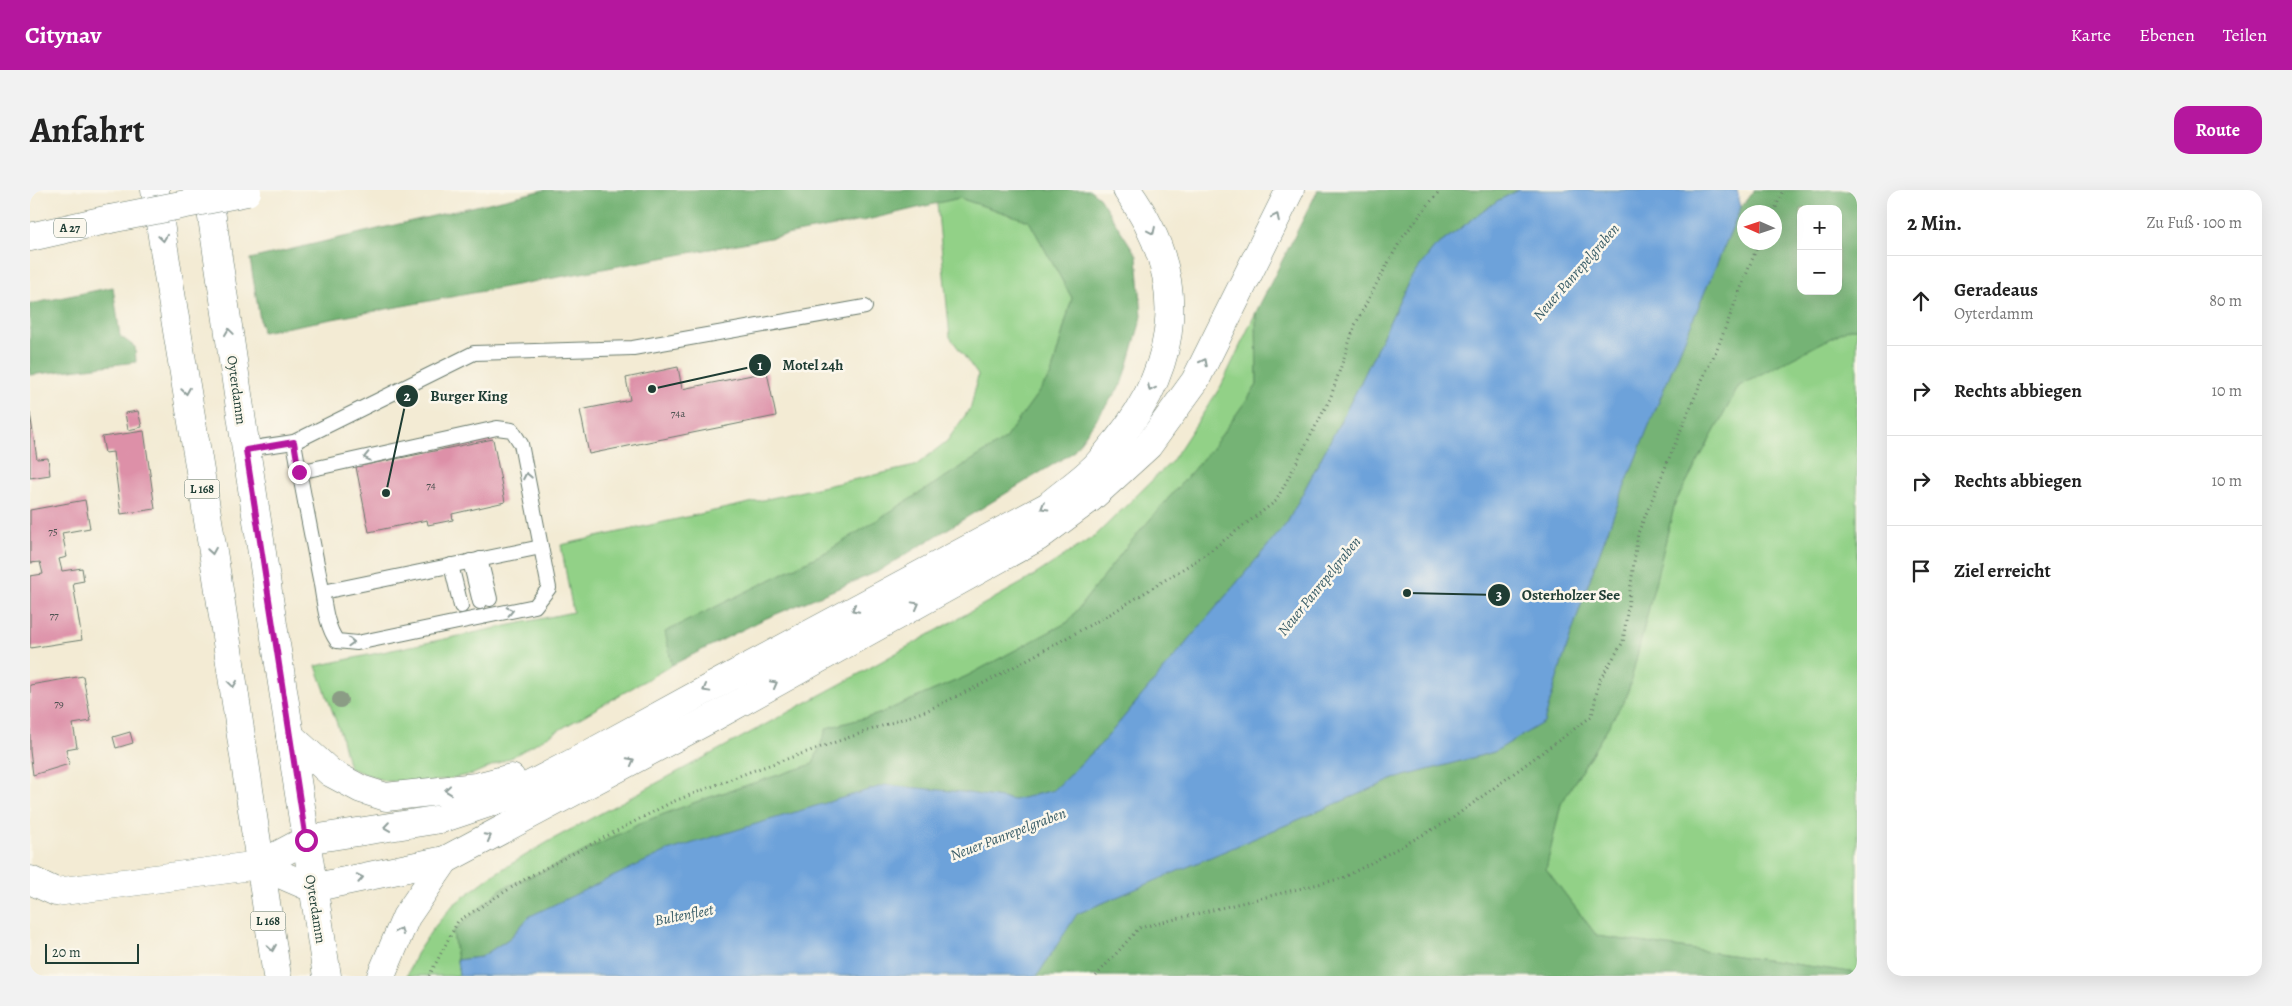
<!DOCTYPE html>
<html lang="de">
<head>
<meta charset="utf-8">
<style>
  body { margin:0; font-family:Alegreya,serif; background:#f2f2f2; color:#222 }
  .controls { position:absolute; right:15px; top:15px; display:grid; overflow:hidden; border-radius:10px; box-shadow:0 5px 20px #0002 }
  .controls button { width:45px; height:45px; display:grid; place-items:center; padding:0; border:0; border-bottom:1px solid #e0e0e0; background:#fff; color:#222; font:25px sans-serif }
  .compass { position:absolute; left:1707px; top:15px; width:45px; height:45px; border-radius:50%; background:#fff; box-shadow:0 5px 20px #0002; rotate:273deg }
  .scale { position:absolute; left:15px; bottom:12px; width:94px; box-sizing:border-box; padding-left:5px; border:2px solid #1f3d34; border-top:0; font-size:14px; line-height:18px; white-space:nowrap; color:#1f3d34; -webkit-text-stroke:4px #fbf7ec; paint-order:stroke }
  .stop { position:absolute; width:15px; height:15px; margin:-11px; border:4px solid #b5179e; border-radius:50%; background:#fff }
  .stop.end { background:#b5179e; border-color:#fff; box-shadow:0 1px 5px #0008 }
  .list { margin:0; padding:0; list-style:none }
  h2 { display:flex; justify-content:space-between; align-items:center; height:65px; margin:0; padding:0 20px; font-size:21px }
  h2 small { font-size:16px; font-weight:400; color:#767676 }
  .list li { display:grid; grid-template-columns:32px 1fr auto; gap:15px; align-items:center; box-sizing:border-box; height:90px; padding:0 20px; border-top:1px solid #e0e0e0 }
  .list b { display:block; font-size:19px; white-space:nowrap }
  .list p { margin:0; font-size:16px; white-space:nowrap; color:#767676 }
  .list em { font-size:16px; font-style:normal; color:#767676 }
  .icon { flex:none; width:28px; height:28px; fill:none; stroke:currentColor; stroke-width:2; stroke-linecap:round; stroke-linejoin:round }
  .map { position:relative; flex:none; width:1827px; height:786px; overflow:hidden; border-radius:15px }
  header { display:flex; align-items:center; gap:30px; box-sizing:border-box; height:70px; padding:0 25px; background:#b5179e; color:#fff }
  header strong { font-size:24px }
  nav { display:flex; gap:28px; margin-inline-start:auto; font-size:18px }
  .intro { display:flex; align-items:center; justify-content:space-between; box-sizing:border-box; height:120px; padding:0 30px }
  h1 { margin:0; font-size:35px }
  .button { padding:12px 22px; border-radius:15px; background:#b5179e; color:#fff; font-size:18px; font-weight:700 }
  main { display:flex; gap:30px; padding:0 30px }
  aside { flex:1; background:#fff; border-radius:15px; box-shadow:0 5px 20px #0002 }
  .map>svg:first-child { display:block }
  .green { fill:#92d187; stroke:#58875e }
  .forest { fill:#75b374; stroke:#4a7854; fill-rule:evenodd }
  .water { fill:#6da2da; stroke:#467087 }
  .building { fill:#dd90a8 }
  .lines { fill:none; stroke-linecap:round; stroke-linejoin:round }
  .service-casing { stroke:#697a6c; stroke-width:16 }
  .minor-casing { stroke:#697a6c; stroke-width:29 }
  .primary-casing { stroke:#697a6c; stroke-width:29 }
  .motorway-casing { stroke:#697a6c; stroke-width:29 }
  .path { stroke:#697a6c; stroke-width:3; stroke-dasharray:1 4; stroke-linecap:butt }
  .service { stroke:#fff; stroke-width:14 }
  .minor { stroke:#fff; stroke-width:28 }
  .primary { stroke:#fff; stroke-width:28 }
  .motorway { stroke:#fff; stroke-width:28 }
  .motorway-bridge-casing { stroke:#697a6c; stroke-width:29; stroke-linecap:butt }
  .motorway-bridge { stroke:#fff; stroke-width:28 }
  .tree { fill:#8b9c85 }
  .oneway { stroke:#8f9e9a }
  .route { stroke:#b5179e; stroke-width:6 }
  .labels { text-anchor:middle; stroke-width:5; stroke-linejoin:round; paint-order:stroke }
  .number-label { font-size:11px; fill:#4e5251 }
  .shield { fill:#fbf7ec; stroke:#61756b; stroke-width:1 }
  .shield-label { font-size:12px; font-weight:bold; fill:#1f3d34 }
  .street-label { font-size:14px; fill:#1f3d34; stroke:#fbf7ec }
  .water-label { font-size:15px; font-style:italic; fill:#365b66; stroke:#fbf7ec }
  .leader { fill:none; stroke:#1f3d34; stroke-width:2 }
  .callout-dot { fill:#1f3d34; stroke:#fbf7ec; stroke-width:2 }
  .mark-label { font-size:15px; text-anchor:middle; font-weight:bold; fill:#fff }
  .callout-label { font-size:15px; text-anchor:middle; font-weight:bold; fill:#1f3d34; stroke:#fbf7ec; stroke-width:5; stroke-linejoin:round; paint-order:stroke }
</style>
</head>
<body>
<header>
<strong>Citynav</strong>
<nav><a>Karte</a><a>Ebenen</a><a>Teilen</a></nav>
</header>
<div class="intro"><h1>Anfahrt</h1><a class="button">Route</a></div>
<main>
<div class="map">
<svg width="1827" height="786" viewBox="0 0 1827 786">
  <rect width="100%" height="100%" fill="#fbf7ec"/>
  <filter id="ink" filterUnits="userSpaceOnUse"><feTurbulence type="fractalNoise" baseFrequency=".02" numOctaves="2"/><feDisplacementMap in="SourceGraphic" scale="10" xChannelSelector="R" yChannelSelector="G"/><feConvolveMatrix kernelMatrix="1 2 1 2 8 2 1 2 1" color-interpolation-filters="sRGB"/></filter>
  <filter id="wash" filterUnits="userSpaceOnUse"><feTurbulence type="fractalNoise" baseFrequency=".0096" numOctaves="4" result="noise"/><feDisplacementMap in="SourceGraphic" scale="20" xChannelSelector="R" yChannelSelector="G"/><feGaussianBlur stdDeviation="1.12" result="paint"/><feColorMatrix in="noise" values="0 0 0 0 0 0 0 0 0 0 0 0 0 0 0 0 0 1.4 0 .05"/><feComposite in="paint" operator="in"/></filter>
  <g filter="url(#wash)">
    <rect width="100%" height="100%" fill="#f3ebd4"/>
    <g class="green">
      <polygon points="929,8 999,31 1042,108 1021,185 974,250 798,361 636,442 642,475 482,567 443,584 402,592 355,591 319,578 311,545 286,476 543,422 531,355 885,276 917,251 941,217 948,185 920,147 907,13"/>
      <polygon points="1226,122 1227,195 1183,257 1097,356 1038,432 937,486 846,525 797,538 783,574 674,609 613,632 525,676 471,699 423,742 429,786 377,786 386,764 402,740 423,715 461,686 523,649 818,490 997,390 1066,345 1142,271 1191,196"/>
      <polygon points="1820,138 1827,138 1827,783 1567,746 1516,679 1531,614 1597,506 1645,313 1709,196"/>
    </g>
    <g class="forest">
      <polygon points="514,0 1060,0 1069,7 1107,66 1112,126 1093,192 1042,263 847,382 732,430 642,475 635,442 798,361 974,250 1021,185 1042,108 999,31 929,8 837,30 232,142 220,69"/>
      <polygon points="1288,0 1489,0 1467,11 1404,58 1380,89 1331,192 1257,333 1072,553 1024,600 984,610 932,602 500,726 480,748 451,767 427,770 423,742 471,699 525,676 613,632 674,609 783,574 797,538 846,525 937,486 1038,432 1097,356 1183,257 1227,195 1226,122"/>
      <path d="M1724,0H1827V138H1820L1709,196L1645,313L1597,506L1531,614L1516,679L1567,746L1827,783V786H1007L1046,724L1364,589L1464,562L1514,532C1564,356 1639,186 1711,17ZM1771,19H1808V101H1771ZM1714,22H1744V52H1714Z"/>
      <polygon points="83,97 90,146 105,157 106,172 0,185 0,114"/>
    </g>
    <path class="water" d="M1489,0H1707L1711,17C1639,186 1564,356 1514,532L1464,562L1364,589L1047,724L1007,786H429L427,770L451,767L480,748L500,726L637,661L855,595L932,602L984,610L1024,600L1072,553L1257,333L1331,192L1380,89L1404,58L1467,11Z"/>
    <g id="blocks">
      <g class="building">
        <polygon points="648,177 652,199 737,182 746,226 559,264 550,220 600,210 596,188"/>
        <polygon points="108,221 112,237 98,240 95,223"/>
        <polygon points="0,223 7,269 18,268 20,285 0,288"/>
        <polygon points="114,241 125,319 91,324 83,262 75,263 72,247"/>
        <polygon points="463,249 475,312 422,324 423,330 398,335 397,330 339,342 326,277"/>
        <polygon points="55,310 60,338 32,343 37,367 29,369 32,381 52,378 54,391 43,393 52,450 0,458 0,386 13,384 10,372 0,373 0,320"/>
        <polygon points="53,486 61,531 43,534 47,557 36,559 39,574 3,585 0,561 0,495"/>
        <polygon points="100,542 103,553 86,558 83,547"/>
      </g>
    </g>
  </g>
  <g filter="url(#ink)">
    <use href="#blocks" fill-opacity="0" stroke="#697a6c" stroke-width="1"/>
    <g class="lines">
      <g class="service-casing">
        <g id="service">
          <path d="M264,252C272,298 281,343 290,389C294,409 295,435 307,451L327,453L505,416L519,398L491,254L482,240L467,238L269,282"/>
          <polyline points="216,259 264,252 444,163 603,158 835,117"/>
          <polyline points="450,369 460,409"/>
          <polyline points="440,371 450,412"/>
          <polyline points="421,375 431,416"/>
          <polyline points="293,402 511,357"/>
        </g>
      </g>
      <g class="minor-casing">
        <polyline id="minor" points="0,690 26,702 229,675"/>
      </g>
      <g class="primary-casing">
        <g id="primary">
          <path d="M125,0C147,149 174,297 196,446C214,559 229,673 247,786"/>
          <polyline points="178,0 216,259 297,786"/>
        </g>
      </g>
      <g class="motorway-casing">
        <g id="motorway">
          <polyline points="0,47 80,29"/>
          <polyline points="260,546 301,583 331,599 356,607 446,597 481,588"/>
          <polyline points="229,675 282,698 415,670 684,527 1008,347 1061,308 1118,256 1165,191 1260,0"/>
          <path d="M229,675L276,650L411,629L477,607L550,569L685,495L1018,316C1033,303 1051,291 1065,277C1073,269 1080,259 1087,251C1152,171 1158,85 1097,0"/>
          <polyline points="351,786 376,727 415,670"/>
        </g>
      </g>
      <g class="path">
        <polyline points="1744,22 1753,0"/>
        <polyline points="399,786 428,731 500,686 642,612 722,581 898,520 956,492 1082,423 1172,367 1246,311 1300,209 1325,135 1348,91 1372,48 1410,0"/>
        <polyline points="1066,786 1109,738 1313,688 1420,630 1562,526 1569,491 1593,452 1608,343 1671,192 1687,159 1729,52"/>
      </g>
      <use href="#service" class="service"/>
      <use href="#minor" class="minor"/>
      <use href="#primary" class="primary"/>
      <use href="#motorway" class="motorway"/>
      <g class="motorway-bridge-casing">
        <polyline id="motorway-bridge" points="80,29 217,2"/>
      </g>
      <use href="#motorway-bridge" class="motorway-bridge"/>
    </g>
    <circle class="tree" cx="310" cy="510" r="8"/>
    <defs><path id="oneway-chevron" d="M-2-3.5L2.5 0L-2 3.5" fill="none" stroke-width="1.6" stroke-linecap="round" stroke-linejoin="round" transform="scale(1.25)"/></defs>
    <g class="oneway">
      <use href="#oneway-chevron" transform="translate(1246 27) rotate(-64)"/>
      <use href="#oneway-chevron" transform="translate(1122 41) rotate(65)"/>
      <use href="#oneway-chevron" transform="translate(133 48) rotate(82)"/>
      <use href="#oneway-chevron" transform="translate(199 142) rotate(-98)"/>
      <use href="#oneway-chevron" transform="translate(1174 172) rotate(-63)"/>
      <use href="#oneway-chevron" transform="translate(1121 198) rotate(116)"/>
      <use href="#oneway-chevron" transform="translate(156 201) rotate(81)"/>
      <use href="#oneway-chevron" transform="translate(337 267) rotate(167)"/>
      <use href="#oneway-chevron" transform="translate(497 286) rotate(-101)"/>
      <use href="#oneway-chevron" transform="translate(1014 317) rotate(149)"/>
      <use href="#oneway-chevron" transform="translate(182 361) rotate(81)"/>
      <use href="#oneway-chevron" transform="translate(886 415) rotate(-29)"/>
      <use href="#oneway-chevron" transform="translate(825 419) rotate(152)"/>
      <use href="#oneway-chevron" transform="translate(480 421) rotate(-12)"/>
      <use href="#oneway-chevron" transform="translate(321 452) rotate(2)"/>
      <use href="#oneway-chevron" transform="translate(203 494) rotate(82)"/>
      <use href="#oneway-chevron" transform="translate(744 494) rotate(-29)"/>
      <use href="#oneway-chevron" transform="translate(676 499) rotate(151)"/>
      <use href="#oneway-chevron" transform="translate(601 571) rotate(-28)"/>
      <use href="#oneway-chevron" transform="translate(418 600) rotate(174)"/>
      <use href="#oneway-chevron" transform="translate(357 637) rotate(172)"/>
      <use href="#oneway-chevron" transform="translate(458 647) rotate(-28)"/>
      <use href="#oneway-chevron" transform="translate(330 688) rotate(-11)"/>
      <use href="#oneway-chevron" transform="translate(370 741) rotate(-66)"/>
      <use href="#oneway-chevron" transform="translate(242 758) rotate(81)"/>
    </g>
  </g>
  <g class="lines" filter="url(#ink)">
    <polyline class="route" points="269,282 264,252 216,260 276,650"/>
  </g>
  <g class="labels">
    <g class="number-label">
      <text x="648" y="227">74a</text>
      <text x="401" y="299">74</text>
      <text x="23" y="345">75</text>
      <text x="24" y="429">77</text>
      <text x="29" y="517">79</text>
    </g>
    <g class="shield">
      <rect x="24" y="28.5" width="32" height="19" rx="4"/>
      <rect x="154.5" y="289.5" width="35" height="19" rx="4"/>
      <rect x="220.5" y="721.5" width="35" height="19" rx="4"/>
    </g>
    <g class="shield-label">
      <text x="40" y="42">A 27</text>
      <text x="172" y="303">L 168</text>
      <text x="238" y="735">L 168</text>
    </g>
    <g class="street-label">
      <text transform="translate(207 200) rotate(82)" y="5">Oyterdamm</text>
      <text transform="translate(286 719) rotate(81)" y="5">Oyterdamm</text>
    </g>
    <g class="water-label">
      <text transform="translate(1546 82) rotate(-49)" y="5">Neuer Panrepelgraben</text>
      <text transform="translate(1289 396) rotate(-51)" y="5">Neuer Panrepelgraben</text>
      <text transform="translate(978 644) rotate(-21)" y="5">Neuer Panrepelgraben</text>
      <text transform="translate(654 725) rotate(-11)" y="5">Bultenfleet</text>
    </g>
  </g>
  <path class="leader" d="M622 199L730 175M356 303L377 206M1377 403L1469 405"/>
  <g class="callout-dot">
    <circle cx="622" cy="199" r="5"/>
    <circle cx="356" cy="303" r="5"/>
    <circle cx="1377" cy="403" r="5"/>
    <circle cx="730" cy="175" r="12"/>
    <circle cx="377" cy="206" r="12"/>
    <circle cx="1469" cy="405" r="12"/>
  </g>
  <g class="mark-label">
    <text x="730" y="180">1</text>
    <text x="377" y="211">2</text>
    <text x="1469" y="410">3</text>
  </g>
  <g class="callout-label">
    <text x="783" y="180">Motel 24h</text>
    <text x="439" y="211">Burger King</text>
    <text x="1541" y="410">Osterholzer See</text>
  </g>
</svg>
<div class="controls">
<button>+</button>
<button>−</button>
</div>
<svg class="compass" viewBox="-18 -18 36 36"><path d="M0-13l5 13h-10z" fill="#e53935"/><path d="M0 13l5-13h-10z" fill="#767676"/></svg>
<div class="scale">20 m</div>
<div class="stop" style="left:276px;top:650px"></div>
<div class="stop end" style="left:269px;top:282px"></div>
</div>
<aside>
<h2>2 Min.<small>Zu Fuß · 100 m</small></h2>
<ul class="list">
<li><svg class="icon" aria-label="ahead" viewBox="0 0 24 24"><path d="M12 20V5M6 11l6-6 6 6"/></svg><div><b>Geradeaus</b><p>Oyterdamm</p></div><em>80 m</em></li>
<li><svg class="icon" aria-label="right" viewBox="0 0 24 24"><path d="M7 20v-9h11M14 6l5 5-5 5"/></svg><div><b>Rechts abbiegen</b></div><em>10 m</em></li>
<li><svg class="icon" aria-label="right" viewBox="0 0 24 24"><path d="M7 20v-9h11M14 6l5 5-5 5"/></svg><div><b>Rechts abbiegen</b></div><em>10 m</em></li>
<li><svg class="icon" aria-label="arrive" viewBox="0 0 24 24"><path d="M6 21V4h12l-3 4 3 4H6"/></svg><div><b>Ziel erreicht</b></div></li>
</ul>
</aside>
</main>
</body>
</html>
